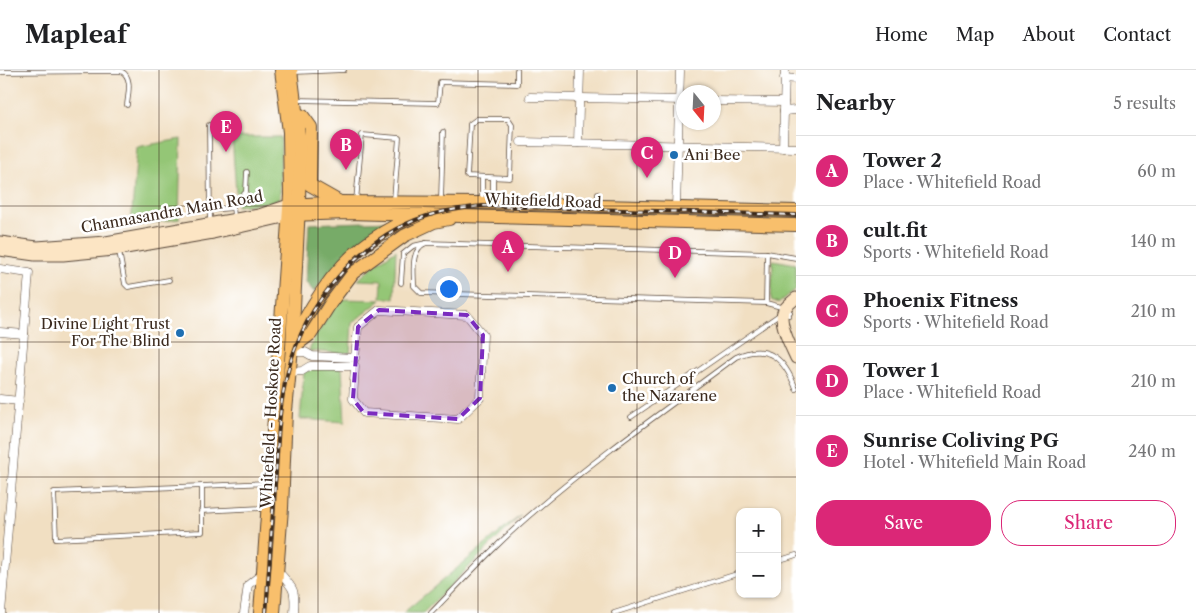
<!DOCTYPE html>
<html lang="en">
<head>
<meta charset="utf-8">
<style>
  body { margin:0; font-family:"Libre Caslon Text",serif; background:#f2f2f2; color:#202124 }
  .controls { position:absolute; right:15px; bottom:15px; display:grid; overflow:hidden; border-radius:10px; box-shadow:0 1px 4px #0004 }
  .controls button { width:45px; height:45px; display:grid; place-items:center; padding:0; border:0; border-bottom:1px solid #e0e0e0; background:#fff; color:#202124; font:25px sans-serif }
  .compass { position:absolute; left:676px; top:15px; width:45px; height:45px; border-radius:50%; background:#fff; box-shadow:0 1px 4px #0004; rotate:162deg }
  .you { position:absolute; left:448px; top:218px; width:18px; height:18px; margin:-12px; border:4px solid #fff; border-radius:50%; background:#1a73e8; box-shadow:0 0 0 8px #1a73e833 }
  .badge { display:grid; place-items:center; width:32px; height:32px; border-radius:50%; background:#db2777; color:#fff; font-size:16px; font-weight:700 }
  .pin { position:absolute; translate:-50% -41px; filter:drop-shadow(0 1px 2px #0008) }
  .pin::after { content:''; position:absolute; top:26px; width:18px; height:15px; background:inherit; clip-path:polygon(0 0,100% 0,50% 100%) }
  .list { margin:0; padding:0; list-style:none }
  h2 { display:flex; justify-content:space-between; align-items:center; height:65px; margin:0; padding:0 20px; font-size:21px }
  h2 small { font-size:16px; font-weight:400; color:#757577 }
  .list li { display:grid; grid-template-columns:32px 1fr auto; gap:15px; align-items:center; box-sizing:border-box; height:70px; padding:0 20px; border-top:1px solid #e0e0e0 }
  .list b { display:block; font-size:19px; white-space:nowrap }
  .list p { margin:0; font-size:16px; white-space:nowrap; color:#757577 }
  .list em { font-size:16px; font-style:normal; color:#757577 }
  .actions { display:flex; gap:10px; padding:15px 20px }
  .actions a { flex:1; padding:11px 0; border:1px solid #db2777; border-radius:20px; text-align:center; font-size:18px; color:#db2777 }
  .actions .main { background:#db2777; color:#fff }
  .map { position:relative; flex:none; width:796px; height:543px; overflow:hidden }
  header { display:flex; align-items:center; gap:30px; box-sizing:border-box; height:70px; padding:0 25px; background:#fff; border-bottom:1px solid #e0e0e0 }
  header strong { font-size:24px }
  nav { display:flex; gap:28px; margin-inline-start:auto; font-size:18px }
  main { display:flex }
  aside { flex:1; background:#fff }
  .map>svg:first-child { display:block }
  .green { fill:#94c676; stroke:#68784a }
  .forest { fill:#77ab67; stroke:#596a42 }
  .lines { fill:none; stroke-linecap:round; stroke-linejoin:round }
  .lane-casing { stroke:#564537; stroke-width:5.5 }
  .street-casing { stroke:#564537; stroke-width:9 }
  .secondary-casing { stroke:#564537; stroke-width:13 }
  .primary-casing { stroke:#564537; stroke-width:14 }
  .lane { stroke:#fff; stroke-width:4 }
  .street { stroke:#fff; stroke-width:8 }
  .secondary { stroke:#fce5c4; stroke-width:11 }
  .primary { stroke:#f8bf6c; stroke-width:12 }
  .rail-casing { stroke:#3b2a1e; stroke-width:4 }
  .rail { stroke:#fff; stroke-width:2; stroke-dasharray:5.5; stroke-linecap:butt }
  .marked { fill:#7b2cbf; fill-opacity:0.2; stroke:#7b2cbf; stroke-width:4; stroke-dasharray:10 6; stroke-linejoin:round }
  .grid { fill:none; stroke:#3b2a1e; stroke-width:1; stroke-opacity:0.55 }
  .poi-dot { fill:#1f6fb2; stroke:#fff; stroke-width:2 }
  .labels { text-anchor:middle; stroke-width:5; stroke-linejoin:round; paint-order:stroke }
  .poi-label { font-size:15px; fill:#3b2a1e; stroke:#fff; text-anchor:start }
  .street-label { font-size:15px; fill:#3b2a1e; stroke:#fff }
</style>
</head>
<body>
<header>
<strong>Mapleaf</strong>
<nav><a>Home</a><a>Map</a><a>About</a><a>Contact</a></nav>
</header>
<main>
<div class="map">
<svg width="796" height="543" viewBox="0 0 796 543">
  <rect width="100%" height="100%" fill="#fff"/>
  <filter id="ink" filterUnits="userSpaceOnUse"><feTurbulence type="fractalNoise" baseFrequency=".02" numOctaves="2"/><feDisplacementMap in="SourceGraphic" scale="10" xChannelSelector="R" yChannelSelector="G"/><feConvolveMatrix kernelMatrix="1 2 1 2 8 2 1 2 1" color-interpolation-filters="sRGB"/></filter>
  <filter id="wash" filterUnits="userSpaceOnUse"><feTurbulence type="fractalNoise" baseFrequency=".0096" numOctaves="4" result="noise"/><feDisplacementMap in="SourceGraphic" scale="20" xChannelSelector="R" yChannelSelector="G"/><feGaussianBlur stdDeviation="1.12" result="paint"/><feColorMatrix in="noise" values="0 0 0 0 0 0 0 0 0 0 0 0 0 0 0 0 0 1.4 0 .05"/><feComposite in="paint" operator="in"/></filter>
  <g filter="url(#wash)">
    <rect width="100%" height="100%" fill="#f1dfc2"/>
    <g class="green">
      <polygon points="232,67 281,67 280,128 271,132 237,136"/>
      <polygon points="181,69 179,149 131,156 137,77"/>
      <polygon points="396,180 394,228 381,228 382,211 358,210 373,196"/>
      <polygon points="773,190 796,194 796,219 779,233 771,230"/>
      <polygon points="339,229 381,230 352,253 350,284 309,281 314,269"/>
      <polygon points="315,297 342,298 345,352 300,349 304,302"/>
      <polygon points="521,445 423,543 403,543"/>
    </g>
    <path class="forest" d="M391,151C362,173 335,191 314,222L306,212L309,154Z"/>
  </g>
  <g filter="url(#ink)">
    <g class="lines">
      <g class="lane-casing">
        <g id="lane">
          <path d="M0,2L121,1C133,7 128,24 127,35"/>
          <polyline points="294,2 344,0"/>
          <polyline points="297,30 438,33 440,12 517,14 517,0"/>
          <polygon points="477,49 508,49 512,55 510,108 467,106 470,54"/>
          <polyline points="209,55 210,151"/>
          <polyline points="482,107 482,130"/>
          <polyline points="598,124 598,134"/>
          <polyline points="441,130 443,62"/>
          <polyline points="493,130 493,108"/>
          <polyline points="356,131 362,65 399,68 394,130"/>
          <polyline points="210,140 233,138"/>
          <polyline points="234,147 233,135 246,122 247,102"/>
          <path d="M426,173C410,180 414,200 414,216L421,223L766,233L785,238L790,242"/>
          <polyline points="119,181 125,214 128,217 169,210"/>
          <polyline points="401,213 403,184 413,176 426,173 767,183 796,188"/>
          <polyline points="766,233 767,183"/>
          <polyline points="631,347 782,243 789,245"/>
          <polyline points="202,416 202,462 56,469 54,422 202,416 267,413"/>
          <polyline points="201,441 264,438"/>
          <polyline points="777,491 796,485"/>
          <path d="M431,543C465,508 499,471 537,439C600,385 669,337 736,287C769,272 785,290 796,319"/>
          <polyline points="614,543 740,503"/>
        </g>
      </g>
      <g class="street-casing">
        <g id="street">
          <polyline points="785,0 784,41 796,40"/>
          <polyline points="784,8 796,9"/>
          <polyline points="530,27 684,30"/>
          <polyline points="714,31 784,32"/>
          <polyline points="521,72 796,78"/>
          <polyline points="578,73 580,0"/>
          <polyline points="783,78 784,41"/>
          <polyline points="676,138 680,1"/>
          <polyline points="0,199 29,203 1,543"/>
          <polyline points="0,262 24,264"/>
          <polyline points="290,302 302,301 310,296 355,296 353,329 364,343 458,349 480,328 483,265 467,245 379,240 358,257 355,288 312,286 305,282 292,282"/>
          <polyline points="0,329 19,331"/>
          <path d="M277,500C293,518 296,518 294,543"/>
          <polyline points="244,543 248,515 263,503"/>
        </g>
      </g>
      <g class="secondary-casing">
        <g id="secondary">
          <polyline points="0,172 37,177 106,172 259,145 289,135"/>
          <polyline points="0,180 35,185 63,185 114,180 213,163 288,146"/>
          <path d="M796,228C792,232 787,235 784,240C777,251 791,277 796,288"/>
        </g>
      </g>
      <g class="primary-casing">
        <g id="primary">
          <polyline points="297,44 303,46 311,57 310,115 340,132"/>
          <polyline points="291,135 340,132 482,133 796,141"/>
          <polyline points="291,145 347,143 796,155"/>
          <path d="M294,269C316,226 341,187 384,162C394,156 404,150 415,147"/>
          <polyline points="292,278 311,264 332,231 353,203 404,166 434,152 449,149"/>
          <polyline points="260,543 290,125 289,62 281,0"/>
          <polyline points="274,543 282,438 286,341 292,278 299,135 300,73 291,0"/>
        </g>
      </g>
      <use href="#lane" class="lane"/>
      <use href="#street" class="street"/>
      <use href="#secondary" class="secondary"/>
      <use href="#primary" class="primary"/>
      <g class="rail-casing">
        <path id="rail" d="M266,543C269,496 272,450 276,403C278,369 279,334 288,301C305,234 360,167 427,146C445,140 464,138 483,136L796,145"/>
      </g>
      <use href="#rail" class="rail"/>
    </g>
  </g>
  <path class="marked" d="M379,240L467,245L483,265L480,328L458,349L364,343L353,329L358,257Z"/>
  <path class="grid" d="M159,0V543M318,0V543M478,0V543M637,0V543M0,136H796M0,272H796M0,407H796"/>
  <g class="poi-dot">
    <circle cx="674" cy="85" r="5"/>
    <circle cx="180" cy="263" r="5"/>
    <circle cx="612" cy="318" r="5"/>
  </g>
  <g class="labels">
    <g class="poi-label">
      <text x="684" y="90">Ani Bee</text>
      <text x="170" y="259" text-anchor="end">Divine Light Trust<tspan x="170" dy="17">For The Blind</tspan></text>
      <text x="622" y="314">Church of<tspan x="622" dy="17">the Nazarene</tspan></text>
    </g>
    <g class="street-label">
      <text transform="translate(543 131) rotate(2)" y="5">Whitefield Road</text>
      <text transform="translate(172 142) rotate(-10)" y="5">Channasandra Main Road</text>
      <text transform="translate(271 343) rotate(-87)" y="5">Whitefield - Hoskote Road</text>
    </g>
  </g>
</svg>
<div class="controls">
<button>+</button>
<button>−</button>
</div>
<svg class="compass" viewBox="-18 -18 36 36"><path d="M0-13l5 13h-10z" fill="#e53935"/><path d="M0 13l5-13h-10z" fill="#757577"/></svg>
<div class="you"></div>
<div class="pin badge" style="left:508px;top:202px">A</div>
<div class="pin badge" style="left:346px;top:100px">B</div>
<div class="pin badge" style="left:647px;top:108px">C</div>
<div class="pin badge" style="left:675px;top:208px">D</div>
<div class="pin badge" style="left:226px;top:82px">E</div>
</div>
<aside>
<h2>Nearby<small>5 results</small></h2>
<ul class="list">
<li><span class="badge">A</span><div><b>Tower 2</b><p>Place · Whitefield Road</p></div><em>60 m</em></li>
<li><span class="badge">B</span><div><b>cult.fit</b><p>Sports · Whitefield Road</p></div><em>140 m</em></li>
<li><span class="badge">C</span><div><b>Phoenix Fitness</b><p>Sports · Whitefield Road</p></div><em>210 m</em></li>
<li><span class="badge">D</span><div><b>Tower 1</b><p>Place · Whitefield Road</p></div><em>210 m</em></li>
<li><span class="badge">E</span><div><b>Sunrise Coliving PG</b><p>Hotel · Whitefield Main Road</p></div><em>240 m</em></li>
</ul>
<div class="actions"><a class="main">Save</a><a>Share</a></div>
</aside>
</main>
</body>
</html>
